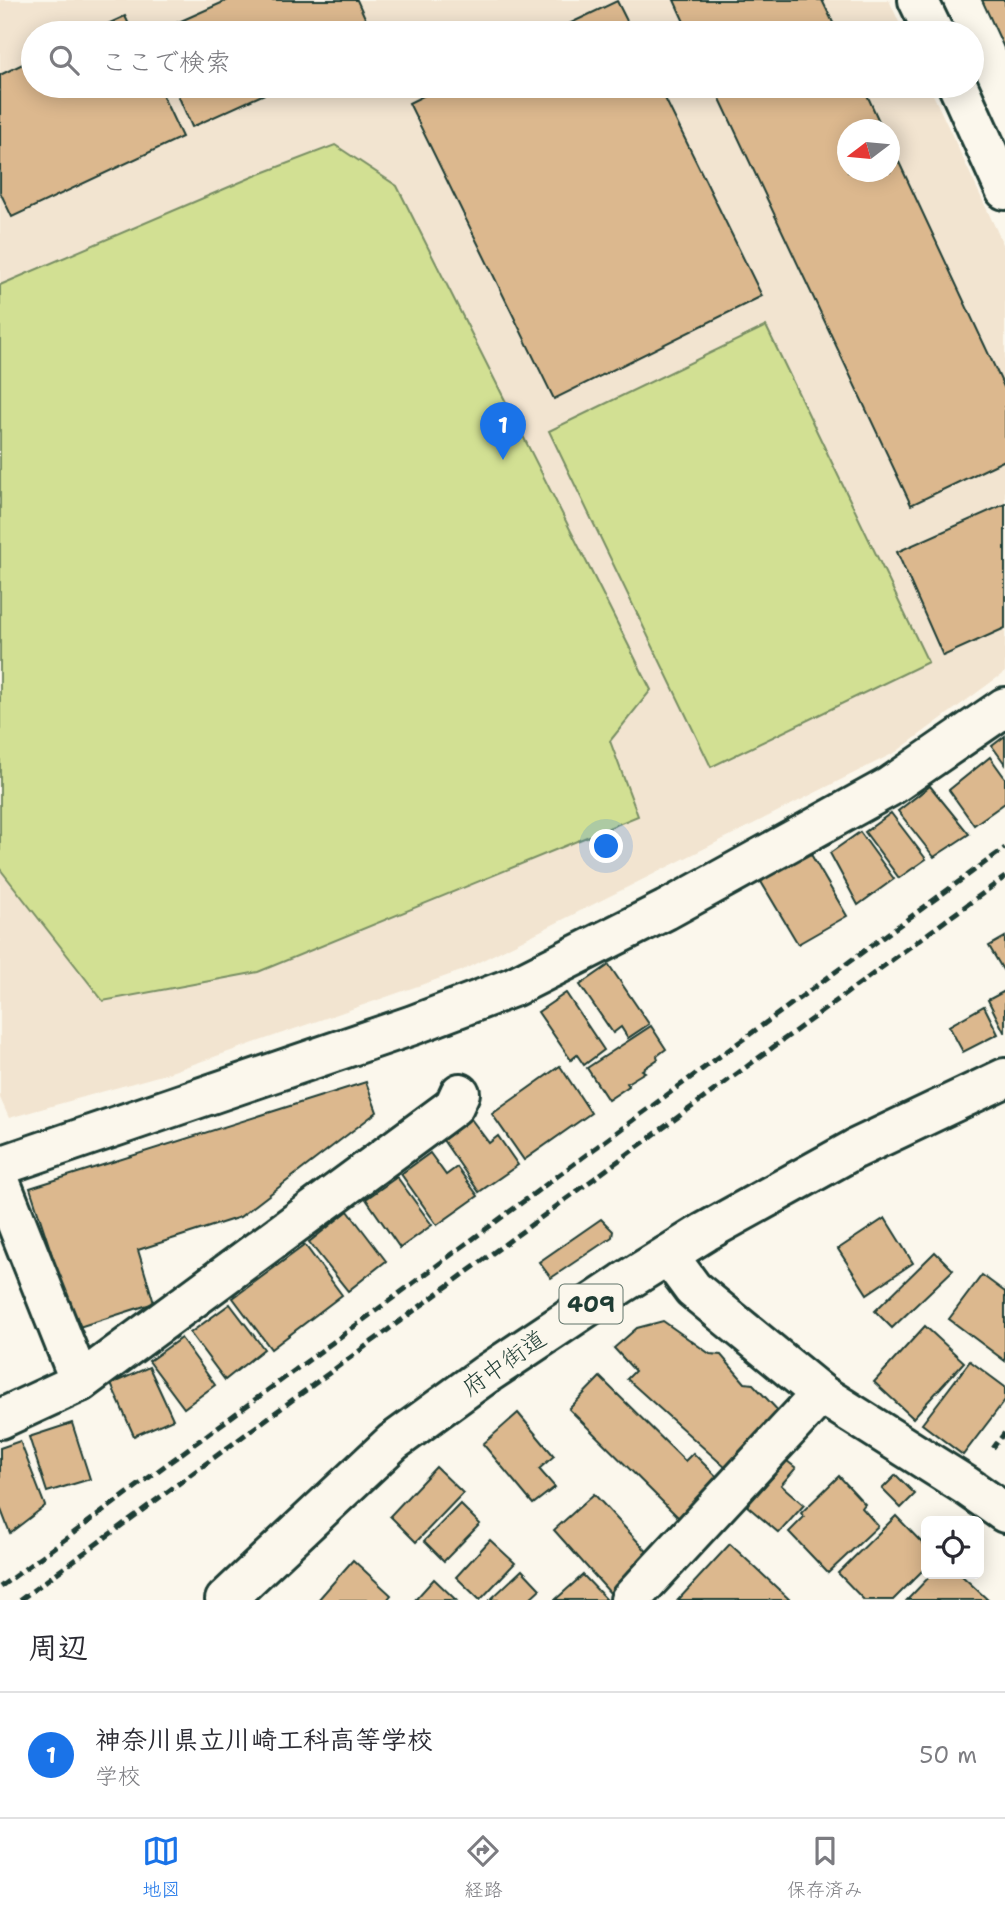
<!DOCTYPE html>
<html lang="ja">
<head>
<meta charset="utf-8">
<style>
  body { margin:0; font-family:"Shantell Sans","Klee One",sans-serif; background:#f2f2f3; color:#2b2b33 }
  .controls { position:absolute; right:21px; bottom:21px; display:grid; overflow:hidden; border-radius:10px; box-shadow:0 4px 18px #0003 }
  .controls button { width:63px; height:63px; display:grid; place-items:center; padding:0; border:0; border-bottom:2px solid #e1e1e2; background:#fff; color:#2b2b33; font:35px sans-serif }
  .compass { position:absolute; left:837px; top:119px; width:63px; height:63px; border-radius:50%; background:#fff; box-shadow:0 4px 18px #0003; rotate:254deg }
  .you { position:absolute; left:607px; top:847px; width:24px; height:24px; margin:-18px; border:5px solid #fff; border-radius:50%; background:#1a73e8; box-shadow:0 0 0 10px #1a73e833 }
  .badge { display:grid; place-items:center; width:46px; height:46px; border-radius:50%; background:#1a73e8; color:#fff; font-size:23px; font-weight:700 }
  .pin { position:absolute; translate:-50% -58px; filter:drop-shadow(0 2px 4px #0008) }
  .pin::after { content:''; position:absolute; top:37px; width:24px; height:21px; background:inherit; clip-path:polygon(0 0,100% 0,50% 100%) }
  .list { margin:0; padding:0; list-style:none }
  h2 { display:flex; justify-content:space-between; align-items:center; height:91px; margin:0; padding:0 28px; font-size:30px }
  h2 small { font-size:23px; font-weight:400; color:#7c7c81 }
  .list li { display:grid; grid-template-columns:46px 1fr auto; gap:21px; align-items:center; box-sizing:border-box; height:126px; padding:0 28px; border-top:2px solid #e1e1e2 }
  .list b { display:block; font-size:26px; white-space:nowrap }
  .list p { margin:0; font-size:23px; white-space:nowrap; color:#7c7c81 }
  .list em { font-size:23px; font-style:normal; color:#7c7c81 }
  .icon { flex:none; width:38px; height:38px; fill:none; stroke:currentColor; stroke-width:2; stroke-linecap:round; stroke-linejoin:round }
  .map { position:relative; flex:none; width:1005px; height:1600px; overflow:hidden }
  .search { position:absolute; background:#fff; box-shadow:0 4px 18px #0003; left:21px; right:21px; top:21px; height:77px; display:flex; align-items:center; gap:18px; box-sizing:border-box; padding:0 24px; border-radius:38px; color:#7c7c81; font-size:26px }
  .sheet { height:217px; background:#fff }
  nav { display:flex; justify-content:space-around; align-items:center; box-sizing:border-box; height:98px; border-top:2px solid #e1e1e2; background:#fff; font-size:19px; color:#7c7c81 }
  nav a { display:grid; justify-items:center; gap:4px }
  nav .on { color:#1a73e8 }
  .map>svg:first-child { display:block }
  .built { fill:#f2e4d0; fill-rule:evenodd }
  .green { fill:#d2e093; stroke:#788e64; stroke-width:2 }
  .building { fill:#dcb88e; stroke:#1f3d34; stroke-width:2 }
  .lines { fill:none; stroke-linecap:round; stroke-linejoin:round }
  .minor-casing { stroke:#1f3d34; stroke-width:44 }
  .highway-casing { stroke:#1f3d34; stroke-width:44 }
  .path { stroke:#1f3d34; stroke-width:4.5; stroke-dasharray:7 5; stroke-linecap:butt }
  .minor { stroke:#fbf7ec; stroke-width:38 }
  .highway { stroke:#fbf7ec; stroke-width:38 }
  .rail { stroke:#1f3d34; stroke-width:5; stroke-dasharray:10 5; stroke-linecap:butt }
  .labels { text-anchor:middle; stroke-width:5; stroke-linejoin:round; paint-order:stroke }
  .shield { fill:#fbf7ec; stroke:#61756b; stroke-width:2 }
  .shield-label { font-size:23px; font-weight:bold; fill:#1f3d34 }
  .street-label { font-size:24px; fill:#1f3d34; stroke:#fbf7ec }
</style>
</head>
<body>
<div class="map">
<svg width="1005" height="1600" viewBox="0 0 1005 1600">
  <rect width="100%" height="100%" fill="#fbf7ec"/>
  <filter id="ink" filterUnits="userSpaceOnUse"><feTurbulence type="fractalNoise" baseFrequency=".0143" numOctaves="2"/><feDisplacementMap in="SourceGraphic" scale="14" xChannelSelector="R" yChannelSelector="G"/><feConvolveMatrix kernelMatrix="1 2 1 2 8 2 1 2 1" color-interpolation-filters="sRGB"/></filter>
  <g filter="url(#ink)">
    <path class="built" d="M0,0H889L904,33H33V86H929L1005,248V672L896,752L461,971L165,1074L9,1118L0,1098ZM848,130H890V172H848Z"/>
    <g class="green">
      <polygon points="335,145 397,186 651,690 610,741 638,816 258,972 103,1001 0,869 0,285 257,175"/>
      <polygon points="766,326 928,662 711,767 549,431"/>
    </g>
    <g class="building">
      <polygon points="228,0 357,0 372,33 154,33"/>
      <polygon points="674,0 822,0 838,33 689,33"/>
      <polygon points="982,0 1005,0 1005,50"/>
      <polygon points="617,1 633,33 550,33"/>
      <polygon points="125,16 133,33 88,33"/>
      <polygon points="33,59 33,86 158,86 182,137 12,217 0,192 0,75"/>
      <polygon points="174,86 282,86 192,127"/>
      <polygon points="443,86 659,86 762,296 554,399 409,103"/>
      <polygon points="714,86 863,86 883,130 848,130 848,172 890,172 890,143 1005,389 1005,460 911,505"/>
      <polygon points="1005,504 1005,628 943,656 897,552"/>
      <polygon points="1005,736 1005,764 992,746"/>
      <polygon points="990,757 1005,778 1005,803 974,825 949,790"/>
      <polygon points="930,786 969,834 934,857 898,811"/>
      <polygon points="891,813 926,859 899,878 865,832"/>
      <polygon points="860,832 894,879 858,905 830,853"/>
      <polygon points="809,851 847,916 798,944 760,880"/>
      <polygon points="1005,937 1005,969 1003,970 989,946"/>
      <polygon points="609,965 649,1024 628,1038 621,1027 613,1033 580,985"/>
      <polygon points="1005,991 1005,1032 1004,1032 988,1000"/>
      <polygon points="566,993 604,1050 584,1065 577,1055 571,1060 538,1012"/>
      <polygon points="984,1006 998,1034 963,1052 949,1026"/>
      <polygon points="651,1026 666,1049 657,1056 658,1059 642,1070 645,1072 627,1083 629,1086 608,1100 587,1068"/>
      <polygon points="560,1066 591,1113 524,1160 492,1114"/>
      <polygon points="366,1082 377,1112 240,1217 138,1250 154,1303 76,1328 30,1188"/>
      <polygon points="471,1119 489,1143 498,1136 518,1165 479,1192 443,1140"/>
      <polygon points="430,1153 446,1175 457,1167 478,1196 437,1225 401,1174"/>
      <polygon points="397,1177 432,1225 400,1248 366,1199"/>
      <polygon points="348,1211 386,1261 348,1291 309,1242"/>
      <polygon points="885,1218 913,1263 867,1294 838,1249"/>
      <polygon points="601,1219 613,1231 612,1237 551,1278 539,1262"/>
      <polygon points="305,1245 342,1295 271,1349 233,1298"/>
      <polygon points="935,1252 953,1270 892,1328 875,1311"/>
      <polygon points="982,1275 1005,1292 1005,1361 949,1319"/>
      <polygon points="230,1304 264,1349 225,1380 190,1333"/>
      <polygon points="663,1321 710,1354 721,1355 745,1383 753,1384 783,1416 727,1469 627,1379 635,1371 614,1348 637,1328"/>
      <polygon points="925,1326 964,1362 913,1418 874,1382"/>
      <polygon points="181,1338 215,1385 184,1408 149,1361"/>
      <polygon points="970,1361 1005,1387 1005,1400 963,1455 922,1424"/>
      <polygon points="149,1367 173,1419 134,1436 111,1384"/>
      <polygon points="600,1377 685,1461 693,1453 720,1480 681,1520 569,1409"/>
      <polygon points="518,1413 554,1456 539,1469 555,1487 533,1504 483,1444"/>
      <polygon points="72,1423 90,1479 47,1492 29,1437"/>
      <polygon points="20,1441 45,1506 10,1533 0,1507 0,1448"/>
      <polygon points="787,1461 796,1468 781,1485 804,1505 779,1533 747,1506"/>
      <polygon points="436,1467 463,1493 416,1542 390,1516"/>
      <polygon points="896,1475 915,1494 901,1508 882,1489"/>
      <polygon points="839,1476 865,1504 862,1508 878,1526 828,1573 789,1532 804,1517 801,1513"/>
      <polygon points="594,1494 652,1557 611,1594 554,1530"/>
      <polygon points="460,1504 480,1524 444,1561 424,1541"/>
      <polygon points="896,1516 926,1547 926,1567 893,1600 864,1600 838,1573"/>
      <polygon points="490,1540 515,1563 480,1600 456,1577"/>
      <polygon points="730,1544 790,1600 678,1600"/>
      <polygon points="353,1560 391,1595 387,1600 318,1600"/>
      <polygon points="522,1570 540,1589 528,1600 490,1600"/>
      <polygon points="932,1574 960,1574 988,1600 907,1600"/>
      <polygon points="583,1575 607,1600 555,1600"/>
      <polygon points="434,1579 456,1600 415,1600"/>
    </g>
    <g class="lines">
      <g class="minor-casing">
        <g id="minor">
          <polyline points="918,0 934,33"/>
          <polyline points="958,86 1005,190"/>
          <polyline points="0,1166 413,1025 513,987 666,910 889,787 1005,707"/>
          <polyline points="0,1181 80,1382"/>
          <polyline points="668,1255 693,1289 821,1394 965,1485 1005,1513"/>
          <polyline points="0,1419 80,1382 454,1106 460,1093"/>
          <polyline points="630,1600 821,1394"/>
        </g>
      </g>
      <g class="highway-casing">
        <polyline id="highway" points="225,1600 393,1442 485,1375 623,1283 705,1232 855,1149 1005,1078"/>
      </g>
      <polyline class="path" points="993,1448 1005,1432"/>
      <use href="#minor" class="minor"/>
      <use href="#highway" class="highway"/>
      <g class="rail">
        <polyline points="0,1587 389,1301 675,1089 1005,848"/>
        <polyline points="20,1600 1005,877"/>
      </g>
    </g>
  </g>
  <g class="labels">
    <rect class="shield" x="559.5" y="1284.5" width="63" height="39" rx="5"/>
    <g class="shield-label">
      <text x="591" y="1312">409</text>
    </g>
    <g class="street-label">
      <text transform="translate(504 1363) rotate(-35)" y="8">府中街道</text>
    </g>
  </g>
</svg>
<div class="controls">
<button><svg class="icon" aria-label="locate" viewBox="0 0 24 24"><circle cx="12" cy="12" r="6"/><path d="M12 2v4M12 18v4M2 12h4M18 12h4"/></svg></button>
</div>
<svg class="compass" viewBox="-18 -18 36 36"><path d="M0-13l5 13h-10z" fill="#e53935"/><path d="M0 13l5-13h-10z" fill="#7c7c81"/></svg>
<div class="you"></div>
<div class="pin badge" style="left:503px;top:460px">1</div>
<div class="search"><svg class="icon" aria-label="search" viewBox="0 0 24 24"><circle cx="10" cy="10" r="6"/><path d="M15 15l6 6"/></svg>ここで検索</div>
</div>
<section class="sheet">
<h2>周辺<small></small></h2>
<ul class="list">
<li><span class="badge">1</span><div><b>神奈川県立川崎工科高等学校</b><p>学校</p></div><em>50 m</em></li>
</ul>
</section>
<nav>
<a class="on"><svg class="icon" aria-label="map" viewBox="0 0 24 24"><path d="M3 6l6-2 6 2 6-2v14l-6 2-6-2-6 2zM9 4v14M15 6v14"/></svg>地図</a>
<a><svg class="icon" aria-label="directions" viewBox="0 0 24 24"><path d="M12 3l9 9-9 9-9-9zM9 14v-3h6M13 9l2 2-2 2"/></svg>経路</a>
<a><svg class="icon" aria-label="saved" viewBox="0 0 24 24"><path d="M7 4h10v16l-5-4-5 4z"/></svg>保存済み</a>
</nav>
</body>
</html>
